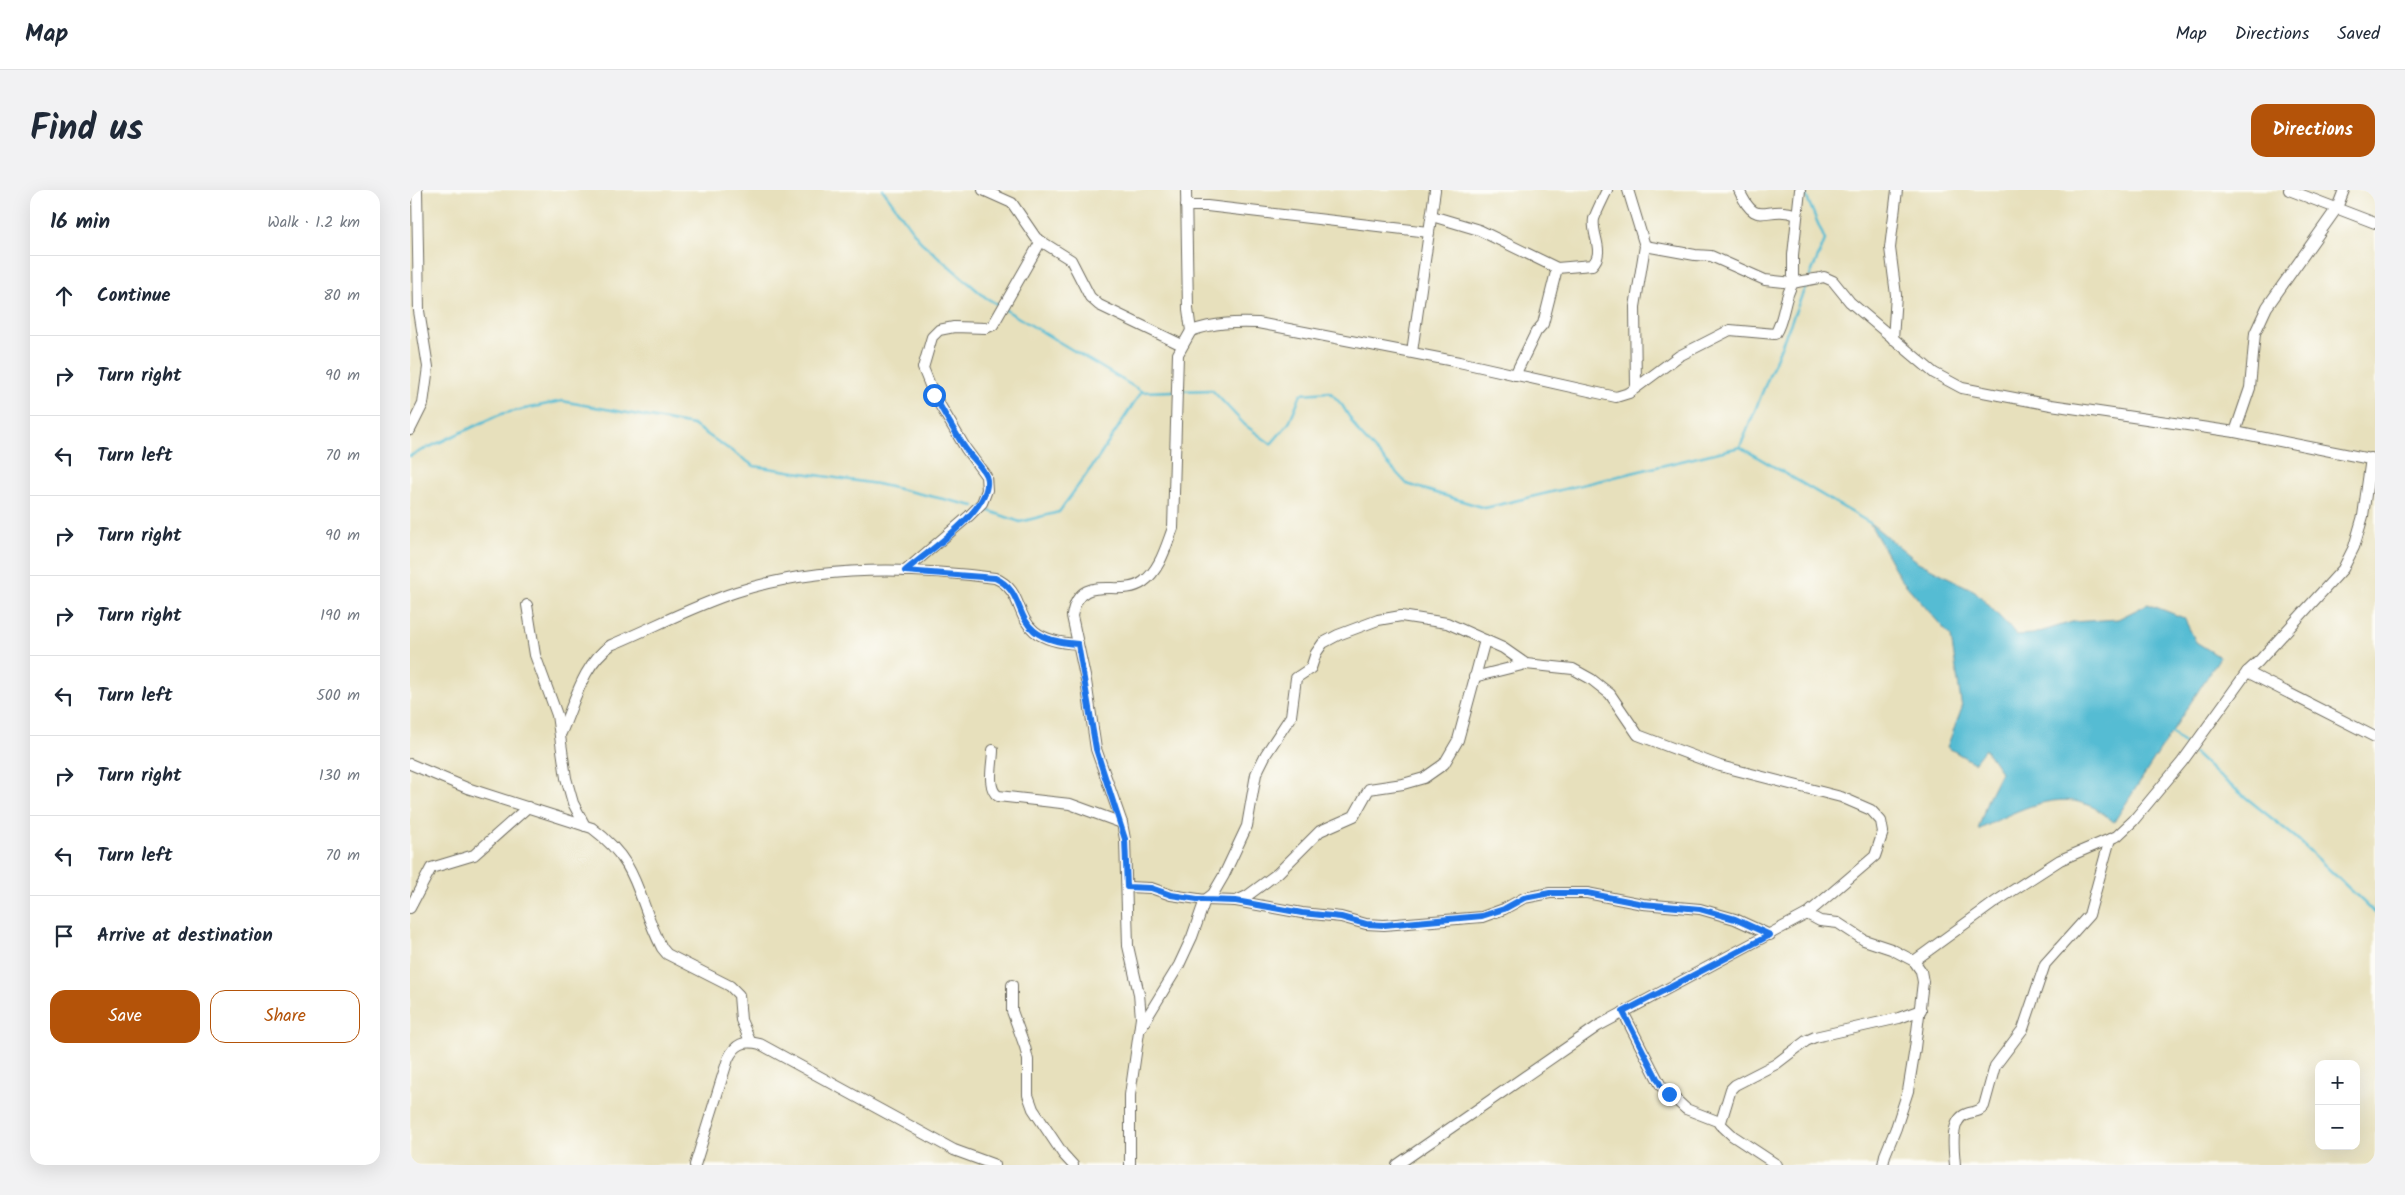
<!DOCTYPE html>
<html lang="en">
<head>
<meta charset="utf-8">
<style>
  body { margin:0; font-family:Kalam,sans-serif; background:#f2f2f3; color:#1f2937 }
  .controls { position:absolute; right:15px; bottom:15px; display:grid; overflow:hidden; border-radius:10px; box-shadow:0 5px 20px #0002 }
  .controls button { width:45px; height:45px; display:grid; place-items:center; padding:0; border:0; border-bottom:1px solid #e0e1e3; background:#fff; color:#1f2937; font:25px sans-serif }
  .stop { position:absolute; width:15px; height:15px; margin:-11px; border:4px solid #1a73e8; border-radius:50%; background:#fff }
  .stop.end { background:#1a73e8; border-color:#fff; box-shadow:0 1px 5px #0008 }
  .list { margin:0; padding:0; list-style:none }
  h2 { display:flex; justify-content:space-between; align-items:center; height:65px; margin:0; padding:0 20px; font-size:21px }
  h2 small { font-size:16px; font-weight:400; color:#747a83 }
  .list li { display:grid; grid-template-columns:32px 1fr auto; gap:15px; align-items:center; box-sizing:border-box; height:80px; padding:0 20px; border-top:1px solid #e0e1e3 }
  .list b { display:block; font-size:19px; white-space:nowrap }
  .list em { font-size:16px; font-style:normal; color:#747a83 }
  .actions { display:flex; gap:10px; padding:15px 20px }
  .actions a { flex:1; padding:11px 0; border:1px solid #b45309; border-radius:15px; text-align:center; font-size:18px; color:#b45309 }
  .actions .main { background:#b45309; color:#fff }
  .icon { flex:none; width:28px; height:28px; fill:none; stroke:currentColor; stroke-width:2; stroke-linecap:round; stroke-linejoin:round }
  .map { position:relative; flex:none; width:1965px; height:975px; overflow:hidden; border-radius:15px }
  header { display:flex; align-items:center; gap:30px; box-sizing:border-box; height:70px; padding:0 25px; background:#fff; border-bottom:1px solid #e0e1e3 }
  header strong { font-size:24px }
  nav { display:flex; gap:28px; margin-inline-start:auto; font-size:18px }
  .intro { display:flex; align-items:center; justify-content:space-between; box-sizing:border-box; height:120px; padding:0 30px }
  h1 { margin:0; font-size:35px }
  .button { padding:12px 22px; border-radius:15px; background:#b45309; color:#fff; font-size:18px; font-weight:700 }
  main { display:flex; gap:30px; padding:0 30px }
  aside { flex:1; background:#fff; border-radius:15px; box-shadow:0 5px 20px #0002 }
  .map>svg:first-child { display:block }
  .water { fill:#55bcd3; stroke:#40747f }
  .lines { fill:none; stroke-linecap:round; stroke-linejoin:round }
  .stream { stroke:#55bcd3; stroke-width:2.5 }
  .minor-casing { stroke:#6d6a5e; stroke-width:12 }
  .minor { stroke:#fff; stroke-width:10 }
  .route { stroke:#1a73e8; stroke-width:6 }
</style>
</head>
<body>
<header>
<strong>Map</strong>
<nav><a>Map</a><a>Directions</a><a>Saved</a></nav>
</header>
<div class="intro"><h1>Find us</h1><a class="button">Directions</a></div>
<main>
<aside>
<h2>16 min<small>Walk · 1.2 km</small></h2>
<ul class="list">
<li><svg class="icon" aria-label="ahead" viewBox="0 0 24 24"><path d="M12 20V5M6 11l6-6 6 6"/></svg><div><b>Continue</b></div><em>80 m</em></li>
<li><svg class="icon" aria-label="right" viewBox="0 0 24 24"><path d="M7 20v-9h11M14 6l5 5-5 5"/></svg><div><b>Turn right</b></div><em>90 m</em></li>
<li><svg class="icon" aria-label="left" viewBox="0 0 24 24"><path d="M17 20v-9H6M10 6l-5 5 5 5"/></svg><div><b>Turn left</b></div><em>70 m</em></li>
<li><svg class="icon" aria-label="right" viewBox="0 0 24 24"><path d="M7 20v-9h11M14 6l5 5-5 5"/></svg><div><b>Turn right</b></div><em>90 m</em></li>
<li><svg class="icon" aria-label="right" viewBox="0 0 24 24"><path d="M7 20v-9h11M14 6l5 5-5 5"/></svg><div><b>Turn right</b></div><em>190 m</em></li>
<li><svg class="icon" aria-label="left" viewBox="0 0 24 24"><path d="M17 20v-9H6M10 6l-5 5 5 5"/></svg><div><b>Turn left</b></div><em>500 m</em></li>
<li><svg class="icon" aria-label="right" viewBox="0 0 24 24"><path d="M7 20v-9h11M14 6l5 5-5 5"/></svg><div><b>Turn right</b></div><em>130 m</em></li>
<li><svg class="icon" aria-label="left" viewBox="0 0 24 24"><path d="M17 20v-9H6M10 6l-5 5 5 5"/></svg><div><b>Turn left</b></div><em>70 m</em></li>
<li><svg class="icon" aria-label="arrive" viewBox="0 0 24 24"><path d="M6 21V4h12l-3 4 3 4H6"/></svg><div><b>Arrive at destination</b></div></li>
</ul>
<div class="actions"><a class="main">Save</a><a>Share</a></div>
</aside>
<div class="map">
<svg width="1965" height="975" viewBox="0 0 1965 975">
  <rect width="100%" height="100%" fill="#fdfcf7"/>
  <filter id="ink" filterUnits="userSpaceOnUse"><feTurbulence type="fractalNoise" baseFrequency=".02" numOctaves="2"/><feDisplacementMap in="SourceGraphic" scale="10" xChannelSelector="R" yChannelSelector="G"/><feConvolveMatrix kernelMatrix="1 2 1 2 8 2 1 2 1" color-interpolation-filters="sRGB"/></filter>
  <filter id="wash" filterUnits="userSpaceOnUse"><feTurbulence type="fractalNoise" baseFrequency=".0096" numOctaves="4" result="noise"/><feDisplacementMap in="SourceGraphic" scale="20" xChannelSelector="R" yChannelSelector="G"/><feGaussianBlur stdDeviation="1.12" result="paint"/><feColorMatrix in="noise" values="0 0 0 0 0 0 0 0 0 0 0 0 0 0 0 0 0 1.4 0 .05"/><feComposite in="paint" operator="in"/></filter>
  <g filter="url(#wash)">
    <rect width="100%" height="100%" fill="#e7e0bc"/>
    <path class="water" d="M1459,332L1508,372L1565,401L1607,445L1623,444L1662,432L1708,429L1738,414L1774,428L1786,452L1810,467L1704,632C1696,626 1687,618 1678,615C1642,600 1600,624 1568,640L1578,608L1591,582L1575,559L1564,573L1537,557L1552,518L1541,447L1490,388Z"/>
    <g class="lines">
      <g class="stream">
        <polyline points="473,0 511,52 575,107 590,116"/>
        <polyline points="1394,1 1415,50 1400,86"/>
        <polyline points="594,119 731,201"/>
        <polyline points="769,201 802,200 835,235 861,254 879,233 891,204 920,202 932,215 949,243 997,294 1075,318 1330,257 1460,333"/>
        <polyline points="1330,257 1397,93"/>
        <polyline points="0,266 91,224 152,211 283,235 344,276 467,294 564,316"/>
        <polyline points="571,318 610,332 649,322 689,267 731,202 764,201"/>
        <polyline points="1760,541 1778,557"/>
        <polyline points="1784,563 1804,582 1885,647 1965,723"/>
      </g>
    </g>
  </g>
  <g filter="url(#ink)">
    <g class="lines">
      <g class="minor-casing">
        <g id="minor">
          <polyline points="573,0 602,13 626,48 661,70 680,107 689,115 772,155"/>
          <path d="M776,0L778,119L781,141C804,133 824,132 848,133L1049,172L1206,207L1219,203L1269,166L1320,140L1365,144C1375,129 1373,109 1383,93C1393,90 1403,90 1414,87L1423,91L1440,112L1524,183L1552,198L1641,215L1825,242L1965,270"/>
          <polyline points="1218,0 1235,56 1225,117 1226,197"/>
          <path d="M1329,0C1347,41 1355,13 1387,25"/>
          <polyline points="1879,0 1965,33"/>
          <polyline points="776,16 797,16 1019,42"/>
          <polyline points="1022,26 1069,40 1147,78"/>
          <polyline points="1235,56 1285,65 1301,66 1355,90 1383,93 1383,65 1390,0"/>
          <polyline points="1483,149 1486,105 1480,58 1487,0"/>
          <polyline points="1002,162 1025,0"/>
          <path d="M1105,185L1126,142L1133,134L1147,78L1182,75C1196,62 1181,45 1184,29C1187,20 1193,9 1197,0"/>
          <polyline points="0,240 13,214 18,177 9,121 7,0"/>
          <polyline points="1825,242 1840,198 1845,143 1857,117 1927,18 1934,0"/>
          <polyline points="495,381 559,326 572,313 577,300 576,286 556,259 524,205 513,178 522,147 529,140 544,137 576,138 583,135 631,51"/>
          <polyline points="117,415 125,465 147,525 156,588 163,613 175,636"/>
          <polyline points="1837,482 1849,471 1933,379 1944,357 1953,326 1961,268"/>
          <polyline points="1064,487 1116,474"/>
          <path d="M151,543C165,512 172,475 201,455C242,438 283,416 326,402C408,375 501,377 585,388C624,405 593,450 668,454"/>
          <path d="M583,560C583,573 576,598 588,606L660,614L712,633"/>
          <path d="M0,574L57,598L182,638C232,675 226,708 252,758L257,764L320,796L329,805L331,830L340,851"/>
          <polyline points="717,697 741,698 761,705 795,710 826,711 837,706 868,683 910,641 944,626 959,599 993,594 1014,588 1034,574 1048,550 1075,450"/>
          <polyline points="826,711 892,723 931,727 956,734 974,735 1072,727 1094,719 1114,708 1140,703 1177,703 1233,714 1290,719 1325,729 1360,745"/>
          <polyline points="0,718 21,678 64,665 118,617"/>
          <polyline points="602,795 602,821 615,857 618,870 618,905 623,919 653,964 663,975"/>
          <polyline points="1213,822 1251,896 1276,919 1307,931 1323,946 1367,975"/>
          <polyline points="730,839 769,775 782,747 795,710 803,704 814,685 837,636 846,584 856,564 881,526 886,488 901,478 906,463 913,453 928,445 968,430 991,426 1037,433 1093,458 1116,474 1163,479 1181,489 1200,504 1228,545 1310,576 1431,607 1461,620 1471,631 1473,642 1465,666 1397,724"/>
          <polyline points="1310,935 1321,899 1325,895 1366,874 1396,851 1405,847 1489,828 1511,820"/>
          <path d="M285,975L318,869C325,854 334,850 350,854L544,960L585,975"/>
          <path d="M720,975V905L731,828L729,804L718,756L715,649L712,633L686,559L676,491L662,426C669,380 709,409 733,392C750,380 756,356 763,338L768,164L781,141"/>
          <polyline points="987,975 1188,836 1397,724 1410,731 1428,733 1454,750 1481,759 1504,771 1585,712 1650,670 1707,646 1723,631 1772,572 1837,482 1965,547"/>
          <polyline points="1473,975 1475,965 1486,938 1498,901 1505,858 1513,792 1511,781 1504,771"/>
          <path d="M1545,975C1544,961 1539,931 1556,924C1563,921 1569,923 1574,916L1585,876L1613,839L1635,774L1679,725L1700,649"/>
        </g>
      </g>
      <use href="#minor" class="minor"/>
    </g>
  </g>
  <g class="lines" filter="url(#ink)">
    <path class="route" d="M524,205C534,223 544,241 555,258C561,267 572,276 576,286C587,316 516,363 495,381L585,388C624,406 593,449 668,454L686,559L715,649L717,697L741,698L761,705L794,710L826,711L892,723L931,727L956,734L974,735L1072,726L1094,719L1114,708L1140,703H1177L1233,714L1290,719L1325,729L1360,745L1213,822L1251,896L1259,904"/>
  </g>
</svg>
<div class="controls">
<button>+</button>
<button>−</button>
</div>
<div class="stop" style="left:524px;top:205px"></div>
<div class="stop end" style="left:1259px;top:904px"></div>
</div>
</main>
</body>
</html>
